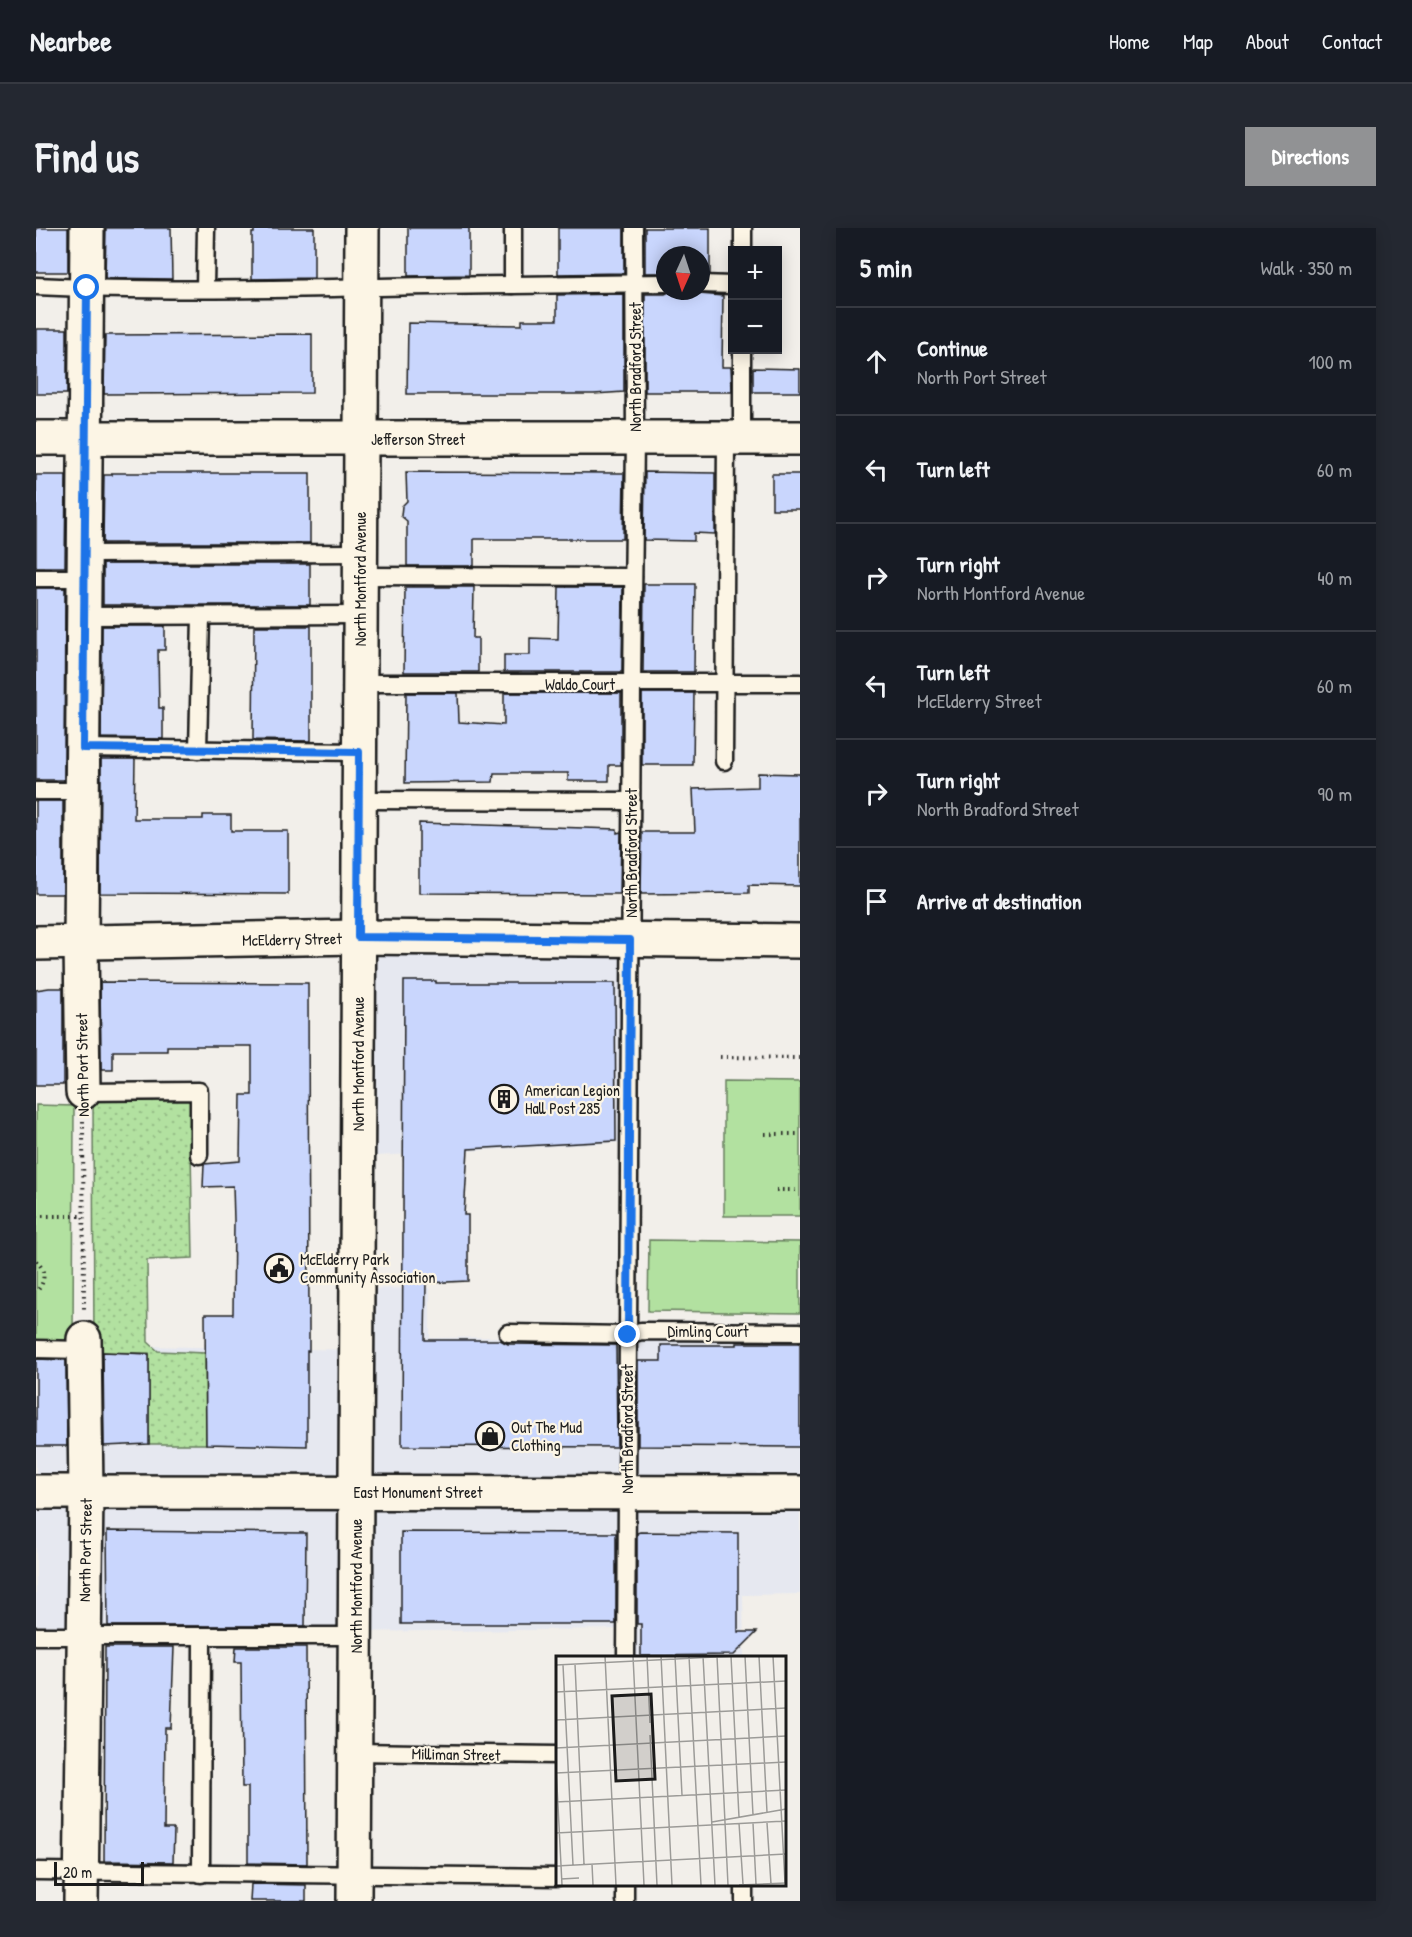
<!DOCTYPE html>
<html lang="en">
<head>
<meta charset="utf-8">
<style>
  body { margin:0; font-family:"Patrick Hand",sans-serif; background:#242831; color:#f1f3f6 }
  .controls { position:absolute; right:18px; top:18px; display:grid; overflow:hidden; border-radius:0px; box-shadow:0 3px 15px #0003 }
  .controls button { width:54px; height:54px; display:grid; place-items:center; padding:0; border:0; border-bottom:2px solid #363941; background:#171b24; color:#f1f3f6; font:30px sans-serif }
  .compass { position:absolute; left:620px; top:18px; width:54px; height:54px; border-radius:50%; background:#171b24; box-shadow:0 3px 15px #0003; rotate:183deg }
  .scale { position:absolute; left:18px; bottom:15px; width:90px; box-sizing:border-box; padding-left:6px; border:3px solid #1c1c1c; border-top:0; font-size:16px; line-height:21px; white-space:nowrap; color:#1c1c1c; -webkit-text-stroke:4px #fcf5e5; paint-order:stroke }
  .stop { position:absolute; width:18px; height:18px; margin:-14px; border:4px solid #1a73e8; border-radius:50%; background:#fff }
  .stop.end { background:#1a73e8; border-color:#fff; box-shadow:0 2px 6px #0008 }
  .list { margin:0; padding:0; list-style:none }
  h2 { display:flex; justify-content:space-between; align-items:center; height:78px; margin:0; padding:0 24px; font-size:26px }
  h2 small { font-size:20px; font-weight:400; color:#9ea1a6 }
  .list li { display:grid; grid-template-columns:39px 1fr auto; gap:18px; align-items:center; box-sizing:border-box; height:108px; padding:0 24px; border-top:2px solid #363941 }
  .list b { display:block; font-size:22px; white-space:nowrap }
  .list p { margin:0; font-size:20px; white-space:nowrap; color:#9ea1a6 }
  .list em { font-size:20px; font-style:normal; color:#9ea1a6 }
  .icon { flex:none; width:33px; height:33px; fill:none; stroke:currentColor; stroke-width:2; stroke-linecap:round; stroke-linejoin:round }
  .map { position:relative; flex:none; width:764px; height:1673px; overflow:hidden; border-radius:0px }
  header { display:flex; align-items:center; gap:36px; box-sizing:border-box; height:84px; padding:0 30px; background:#171b24; border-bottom:2px solid #363941 }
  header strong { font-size:28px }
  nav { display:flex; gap:33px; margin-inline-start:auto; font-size:21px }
  .intro { display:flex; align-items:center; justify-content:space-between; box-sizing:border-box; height:144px; padding:0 36px }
  h1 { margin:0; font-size:42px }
  .button { padding:15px 27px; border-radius:0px; background:#919294; color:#fff; font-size:21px; font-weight:700 }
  main { display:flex; gap:36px; padding:0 36px }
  aside { flex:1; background:#171b24; border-radius:0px; box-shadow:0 3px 15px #0003 }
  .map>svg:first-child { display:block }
  .built { fill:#e6e8f0 }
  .grass { fill:url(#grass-dots); stroke:#677e5e; stroke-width:1.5 }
  .green { fill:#b2e1a0; stroke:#677e5e; stroke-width:1.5 }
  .building { fill:#c9d6fd; stroke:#1c1c1c; stroke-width:1.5 }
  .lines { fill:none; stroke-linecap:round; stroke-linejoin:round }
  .service-casing { stroke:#1c1c1c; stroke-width:21 }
  .minor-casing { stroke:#1c1c1c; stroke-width:38 }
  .primary-casing { stroke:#1c1c1c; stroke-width:38 }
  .path { stroke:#1c1c1c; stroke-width:4; stroke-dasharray:1.5 4.5; stroke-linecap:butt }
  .service { stroke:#fcf5e5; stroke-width:16 }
  .minor { stroke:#fcf5e5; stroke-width:33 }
  .primary { stroke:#fcf5e5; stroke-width:33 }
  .route { stroke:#1a73e8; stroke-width:8 }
  .labels { text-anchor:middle; stroke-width:4.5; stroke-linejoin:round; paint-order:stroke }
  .street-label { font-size:16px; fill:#1c1c1c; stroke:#fcf5e5 }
  .poi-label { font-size:16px; fill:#1c1c1c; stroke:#fcf5e5; text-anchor:start }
  .inset-road { fill:none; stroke:#9c9b98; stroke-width:1.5 }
  .view { fill:#1c1c1c; fill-opacity:0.15; stroke:#1c1c1c; stroke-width:3 }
  .inset-edge { fill:none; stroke:#1c1c1c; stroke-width:3 }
</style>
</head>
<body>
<header>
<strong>Nearbee</strong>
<nav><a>Home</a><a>Map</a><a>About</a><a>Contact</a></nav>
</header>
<div class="intro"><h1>Find us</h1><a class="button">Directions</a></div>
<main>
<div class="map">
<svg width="764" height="1673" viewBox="0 0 764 1673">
  <defs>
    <pattern id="grass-dots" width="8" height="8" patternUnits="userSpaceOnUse" patternTransform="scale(1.5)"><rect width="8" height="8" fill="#b2e1a0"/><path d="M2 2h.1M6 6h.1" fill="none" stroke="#98c089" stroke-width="1.8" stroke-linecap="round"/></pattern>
  </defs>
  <rect width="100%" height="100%" fill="#f2efea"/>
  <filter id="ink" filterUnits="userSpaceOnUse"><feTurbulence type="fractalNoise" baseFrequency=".0167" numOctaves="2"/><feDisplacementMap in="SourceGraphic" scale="12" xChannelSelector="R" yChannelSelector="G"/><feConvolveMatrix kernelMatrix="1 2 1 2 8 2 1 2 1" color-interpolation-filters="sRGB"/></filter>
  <g filter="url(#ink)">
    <g class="built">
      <polygon points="592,704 592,914 321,929 319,714"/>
      <polygon points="394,1060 394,1110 764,1105 764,1366 707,1367 708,1430 593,1430 592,1401 0,1407 0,1116 323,1122 323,1061"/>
    </g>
    <polygon class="grass" points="154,869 157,1030 111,1032 112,1114 122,1123 169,1125 170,1216 113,1216 113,1125 58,1124 57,872"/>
    <g class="green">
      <polygon points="688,853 764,854 764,988 688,988"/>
      <polygon points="0,877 38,878 37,1115 0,1115"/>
      <polygon points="613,1012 764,1014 764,1085 612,1083"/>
    </g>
    <g class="building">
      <rect x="0" y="0" width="32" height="44"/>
      <polygon points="70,0 135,0 136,51 69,50"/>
      <polygon points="218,0 278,0 278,50 216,51 216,5 218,5"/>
      <polygon points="372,0 433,0 433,47 372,48"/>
      <polygon points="522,0 588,0 588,45 522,46"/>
      <polygon points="609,0 674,0 674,46 665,46 665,27 629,27 629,45 609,45"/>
      <polygon points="635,63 658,63 664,66 687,68 686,139 695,139 696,164 609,164 609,66 629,66"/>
      <polygon points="588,66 588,164 558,166 371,166 372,95 486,97 486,92 521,92 521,67"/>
      <rect x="0" y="101" width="31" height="65"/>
      <polygon points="276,106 276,165 68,166 69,107"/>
      <polygon points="717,140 764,141 764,164 717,164"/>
      <polygon points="370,244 588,245 587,311 438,311 438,338 371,338 371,293 365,288 366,278 371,273"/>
      <polygon points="609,244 679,245 679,306 658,305 658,313 608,312"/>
      <polygon points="76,245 274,245 274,315 67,315 68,247 76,247"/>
      <rect x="736" y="246" width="28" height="35"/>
      <polygon points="0,247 30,247 29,339 0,339"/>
      <rect x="67" y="336" width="207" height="41"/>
      <polygon points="608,356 659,356 658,444 607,444"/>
      <polygon points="369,359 438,359 437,410 442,410 442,444 368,444"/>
      <polygon points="523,359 587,359 586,444 468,444 468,427 494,427 494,410 522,411"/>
      <polygon points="0,360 29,360 28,552 0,552"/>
      <polygon points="66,398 129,398 129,422 122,422 123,480 127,480 127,511 65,510"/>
      <polygon points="218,398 275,398 275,513 217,512"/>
      <polygon points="370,465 422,465 423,494 468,497 468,465 585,465 585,537 573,537 573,553 532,553 532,545 458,545 457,554 369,555"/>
      <polygon points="606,465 658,465 657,537 606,537"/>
      <polygon points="65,531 99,531 98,591 167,591 167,587 195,587 195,603 252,603 252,666 64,665"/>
      <polygon points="722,545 764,546 764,658 713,657 713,665 605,666 606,604 659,604 657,561 722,559"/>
      <rect x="0" y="573" width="27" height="93"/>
      <polygon points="383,595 581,601 581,605 585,604 584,666 383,665"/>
      <polygon points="368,753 400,753 400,755 579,755 580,913 432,921 428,987 432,987 432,1053 390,1055 389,1112 464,1112 472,1116 580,1117 581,1219 366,1218"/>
      <polygon points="64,754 272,755 273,1103 273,1123 271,1123 271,1218 170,1216 169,1086 197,1086 198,992 197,958 167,959 168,936 204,933 205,867 216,867 216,818 131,818 131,823 77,823 77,842 65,842"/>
      <polygon points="13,760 27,760 27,857 0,857 0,762"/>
      <polygon points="701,1115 764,1115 764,1219 602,1218 602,1133 625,1133 625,1117 701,1117"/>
      <polygon points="67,1124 113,1126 113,1216 68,1218"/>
      <polygon points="0,1131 30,1132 31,1218 0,1218"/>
      <polygon points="71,1303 270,1305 269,1398 72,1398"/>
      <polygon points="365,1304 580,1305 580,1396 365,1396"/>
      <polygon points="604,1304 702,1305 702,1404 721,1404 698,1427 605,1428 605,1396 601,1396 601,1305"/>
      <polygon points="69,1419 138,1419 135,1500 129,1500 128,1601 138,1601 137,1634 68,1633"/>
      <polygon points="200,1419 270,1419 271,1636 212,1635 212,1559 206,1559 205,1434 199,1434"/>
      <polygon points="215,1656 270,1657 270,1673 214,1673"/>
    </g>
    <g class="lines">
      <g class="service-casing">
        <g id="service">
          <polyline points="477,0 477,57 629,55"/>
          <polyline points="707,22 707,0"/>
          <polyline points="665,56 696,57"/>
          <path d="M0,58C159,66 318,58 477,57"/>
          <polyline points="169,61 170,0"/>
          <polyline points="706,211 706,122"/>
          <polyline points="49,326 324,325"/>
          <polyline points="324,348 597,349"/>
          <polyline points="0,350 49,350"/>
          <polyline points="49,388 324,387"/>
          <polyline points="324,455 764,455"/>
          <polyline points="47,520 323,524"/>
          <polyline points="162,522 165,388"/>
          <polyline points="688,533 690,211"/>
          <polyline points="0,563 47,563"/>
          <polyline points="323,572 595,573"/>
          <polyline points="47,864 163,863 163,927"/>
          <polyline points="472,1105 592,1107 605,1103 764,1104"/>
          <polyline points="0,1121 48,1122"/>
          <polyline points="0,1408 320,1408"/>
          <polyline points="590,1430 596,456 599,211 598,0"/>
          <polyline points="319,1524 521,1527"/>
          <polyline points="0,1643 521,1649"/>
          <polyline points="165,1646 166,1408"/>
          <polyline points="708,1656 708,1673"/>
          <polyline points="589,1673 589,1656"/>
        </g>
      </g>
      <g class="minor-casing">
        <g id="minor">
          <polyline points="0,210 764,210"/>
          <polyline points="0,715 322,709 764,713"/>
          <polyline points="47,864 45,715 51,0"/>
          <polyline points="45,1673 50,1264 48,1111"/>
          <polyline points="318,1673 326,0"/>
        </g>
      </g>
      <g class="primary-casing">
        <polyline id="primary" points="0,1264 764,1265"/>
      </g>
      <g class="path">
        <polyline points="684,829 764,830"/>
        <polyline points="47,893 48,1081"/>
        <polyline points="729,906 764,906"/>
        <polyline points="740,962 764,962"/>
        <polyline points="0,988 47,988"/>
        <path d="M0,1033C10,1042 10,1054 0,1064"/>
      </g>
      <use href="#service" class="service"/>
      <use href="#minor" class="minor"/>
      <use href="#primary" class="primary"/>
    </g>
  </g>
  <g class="lines" filter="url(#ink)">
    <polyline class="route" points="51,60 47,520 323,524 322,709 594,712 592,1107"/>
  </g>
  <defs>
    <g id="building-ring" transform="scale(1.5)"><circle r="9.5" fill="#fcf5e5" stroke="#1c1c1c" stroke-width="1.5"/><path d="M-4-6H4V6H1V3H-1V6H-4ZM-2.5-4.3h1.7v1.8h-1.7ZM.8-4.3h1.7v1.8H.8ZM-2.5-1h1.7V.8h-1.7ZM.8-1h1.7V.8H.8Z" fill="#1c1c1c"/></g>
    <g id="civic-ring" transform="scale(1.5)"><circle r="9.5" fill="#fcf5e5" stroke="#1c1c1c" stroke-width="1.5"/><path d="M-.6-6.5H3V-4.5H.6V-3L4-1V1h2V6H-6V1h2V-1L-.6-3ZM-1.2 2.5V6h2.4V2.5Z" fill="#1c1c1c"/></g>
    <g id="shop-ring" transform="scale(1.5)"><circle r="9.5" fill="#fcf5e5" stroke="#1c1c1c" stroke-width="1.5"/><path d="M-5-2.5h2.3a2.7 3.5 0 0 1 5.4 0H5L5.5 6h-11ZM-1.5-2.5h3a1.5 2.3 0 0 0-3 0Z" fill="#1c1c1c"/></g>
  </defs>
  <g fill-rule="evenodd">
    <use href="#building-ring" x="468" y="871"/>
    <use href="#civic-ring" x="243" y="1040"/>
    <use href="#shop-ring" x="454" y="1208"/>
  </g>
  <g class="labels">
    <g class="street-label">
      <text transform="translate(599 139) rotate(-90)" y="6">North Bradford Street</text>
      <text x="382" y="217">Jefferson Street</text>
      <text transform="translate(324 351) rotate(-90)" y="6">North Montford Avenue</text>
      <text x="544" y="462">Waldo Court</text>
      <text transform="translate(595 625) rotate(-90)" y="6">North Bradford Street</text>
      <text transform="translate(256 711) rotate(-1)" y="6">McElderry Street</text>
      <text transform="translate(322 836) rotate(-90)" y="6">North Montford Avenue</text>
      <text transform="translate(46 837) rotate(-91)" y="6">North Port Street</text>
      <text x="672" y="1109">Dimling Court</text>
      <text transform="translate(591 1201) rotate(-90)" y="6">North Bradford Street</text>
      <text x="382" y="1270">East Monument Street</text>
      <text transform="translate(49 1322) rotate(-89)" y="6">North Port Street</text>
      <text transform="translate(320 1358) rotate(-90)" y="6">North Montford Avenue</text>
      <text transform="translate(420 1526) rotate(1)" y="6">Milliman Street</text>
    </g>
    <g class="poi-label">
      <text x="489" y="868">American Legion<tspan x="489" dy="18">Hall Post 285</tspan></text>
      <text x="264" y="1037">McElderry Park<tspan x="264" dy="18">Community Association</tspan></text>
      <text x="475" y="1205">Out The Mud<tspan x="475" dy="18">Clothing</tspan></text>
    </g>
  </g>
  <g transform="translate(520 1428)">
    <rect width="230" height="230" fill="#f2efea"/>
    <path class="inset-road" d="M49,0L60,229M77,0L88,229M91,0L94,67M105,0L116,229M119,0L126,139M133,0L145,229M147,0L159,229M161,0L172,229M175,0L183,161M189,0L197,159M203,0L211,156M217,0L229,227M19,8L28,208M0,9L179,0M7,9L17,209M0,36L230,25M0,64L230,52M94,79L101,229M0,92L230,80M0,110L6,229M0,117L230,106M0,146L230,134M156,166L230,153M183,167L187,228M197,167L200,228M211,167L215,228M0,177L230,165M36,208L37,229M0,210L230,198M5,223L23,222M183,229L230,227"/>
    <path class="view" d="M95,38L99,123L60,125L56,40Z"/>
    <rect width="230" height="230" class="inset-edge"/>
  </g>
</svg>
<div class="controls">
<button>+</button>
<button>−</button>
</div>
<svg class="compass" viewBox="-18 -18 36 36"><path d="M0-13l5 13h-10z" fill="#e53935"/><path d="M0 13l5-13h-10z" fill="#9ea1a6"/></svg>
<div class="scale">20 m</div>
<div class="stop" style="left:51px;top:60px"></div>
<div class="stop end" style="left:592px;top:1107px"></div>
</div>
<aside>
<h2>5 min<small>Walk · 350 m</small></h2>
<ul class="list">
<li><svg class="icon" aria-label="ahead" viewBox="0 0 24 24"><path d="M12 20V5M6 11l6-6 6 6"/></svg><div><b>Continue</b><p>North Port Street</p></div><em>100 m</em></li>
<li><svg class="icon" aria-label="left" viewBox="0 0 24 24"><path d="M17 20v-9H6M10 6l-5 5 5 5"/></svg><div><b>Turn left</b></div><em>60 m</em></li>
<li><svg class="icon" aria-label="right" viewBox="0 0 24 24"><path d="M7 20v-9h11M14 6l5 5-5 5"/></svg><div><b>Turn right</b><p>North Montford Avenue</p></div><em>40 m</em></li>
<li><svg class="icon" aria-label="left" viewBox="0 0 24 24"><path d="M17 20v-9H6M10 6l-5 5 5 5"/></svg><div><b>Turn left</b><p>McElderry Street</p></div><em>60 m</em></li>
<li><svg class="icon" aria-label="right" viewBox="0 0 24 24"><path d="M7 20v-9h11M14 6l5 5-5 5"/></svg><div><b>Turn right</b><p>North Bradford Street</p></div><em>90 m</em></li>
<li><svg class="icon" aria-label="arrive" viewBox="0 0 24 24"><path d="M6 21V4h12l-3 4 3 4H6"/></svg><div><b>Arrive at destination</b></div></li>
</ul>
</aside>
</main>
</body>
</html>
